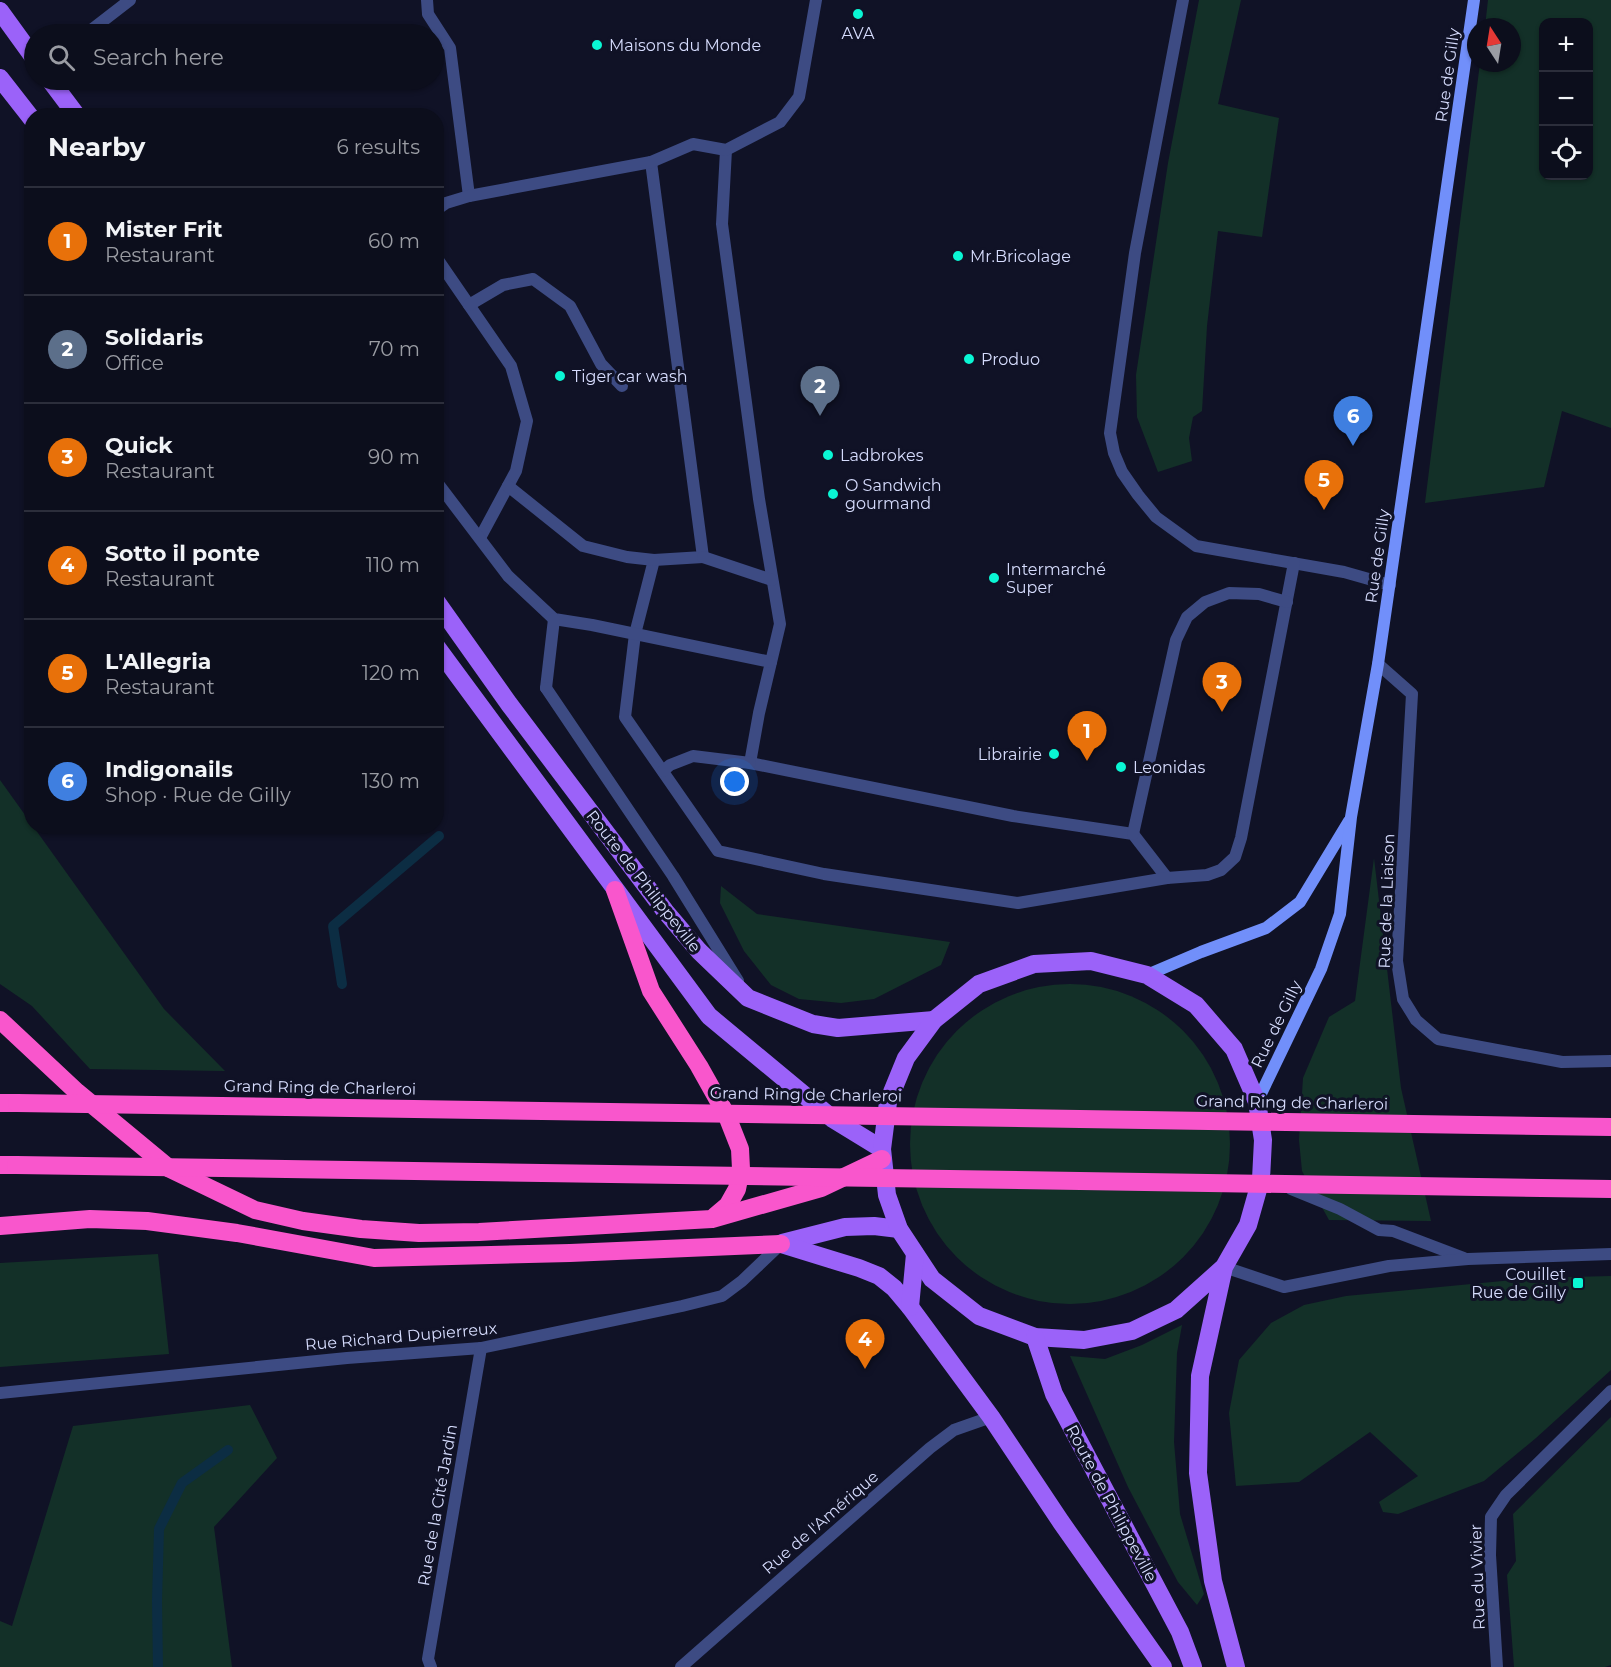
<!DOCTYPE html>
<html lang="en">
<head>
<meta charset="utf-8">
<style>
  body { margin:0; font-family:Montserrat,sans-serif; background:#151725; color:#f1f3f6 }
  .controls { position:absolute; right:18px; top:18px; display:grid; overflow:hidden; border-radius:12px; box-shadow:0 2px 4px #0004 }
  .controls button { width:54px; height:54px; display:grid; place-items:center; padding:0; border:0; border-bottom:2px solid #2c2e3b; background:#0c0e1c; color:#f1f3f6; font:30px sans-serif }
  .compass { position:absolute; left:1467px; top:18px; width:54px; height:54px; border-radius:50%; background:#0c0e1c; box-shadow:0 2px 4px #0004; rotate:348deg }
  .you { position:absolute; left:735px; top:782px; width:21px; height:21px; margin:-15px; border:4px solid #fff; border-radius:50%; background:#1a73e8; box-shadow:0 0 0 9px #1a73e833 }
  .badge { display:grid; place-items:center; width:39px; height:39px; border-radius:50%; background:#8c9099; color:#fff; font-size:20px; font-weight:700 }
  .pin { position:absolute; translate:-50% -50px; filter:drop-shadow(0 2px 3px #0008) }
  .pin::after { content:''; position:absolute; top:32px; width:21px; height:18px; background:inherit; clip-path:polygon(0 0,100% 0,50% 100%) }
  .list { margin:0; padding:0; list-style:none }
  h2 { display:flex; justify-content:space-between; align-items:center; height:78px; margin:0; padding:0 24px; font-size:26px }
  h2 small { font-size:20px; font-weight:400; color:#9a9ca3 }
  .list li { display:grid; grid-template-columns:39px 1fr auto; gap:18px; align-items:center; box-sizing:border-box; height:108px; padding:0 24px; border-top:2px solid #2c2e3b }
  .list b { display:block; font-size:22px; white-space:nowrap }
  .list p { margin:0; font-size:20px; white-space:nowrap; color:#9a9ca3 }
  .list em { font-size:20px; font-style:normal; color:#9a9ca3 }
  .icon { flex:none; width:33px; height:33px; fill:none; stroke:currentColor; stroke-width:2; stroke-linecap:round; stroke-linejoin:round }
  .map { position:relative; flex:none; width:1611px; height:1667px; overflow:hidden }
  .search { position:absolute; background:#0c0e1c; box-shadow:0 2px 4px #0004; left:24px; top:24px; width:420px; height:66px; display:flex; align-items:center; gap:15px; box-sizing:border-box; padding:0 21px; border-radius:33px; color:#9a9ca3; font-size:22px }
  .panel { position:absolute; background:#0c0e1c; box-shadow:0 2px 4px #0004; left:24px; top:108px; width:420px; height:726px; border-radius:24px }
  .map>svg:first-child { display:block }
  .green { fill:#133028; fill-rule:evenodd }
  .lines { fill:none; stroke-linecap:round; stroke-linejoin:round }
  .stream { stroke:#0c2d43; stroke-width:10 }
  .service { stroke:#3d4b83; stroke-width:12 }
  .minor { stroke:#3d4b83; stroke-width:12 }
  .secondary { stroke:#718ffa; stroke-width:12 }
  .primary { stroke:#9b62f9; stroke-width:18 }
  .motorway { stroke:#f956cc; stroke-width:18 }
  .motorway-bridge { stroke:#f956cc; stroke-width:18 }
  .poi-dot { fill:#0af6d4; stroke:#101226; stroke-width:2 }
  .labels { text-anchor:middle; stroke-width:6; stroke-linejoin:round; paint-order:stroke }
  .poi-label { font-size:16px; fill:#d6dcfd; stroke:#101226; text-anchor:start }
  .street-label { font-size:16px; fill:#d6dcfd; stroke:#101226 }
</style>
</head>
<body>
<div class="map">
<svg width="1611" height="1667" viewBox="0 0 1611 1667">
  <rect width="100%" height="100%" fill="#101226"/>
  <g class="green">
    <polygon points="1199,0 1241,0 1218,104 1279,118 1262,237 1218,231 1207,326 1202,411 1193,417 1189,438 1192,461 1158,472 1137,417 1136,375 1168,163"/>
    <path d="M1488,0H1611V428L1562,411L1544,487L1425,503L1480,63H1512V27H1485ZM1544,22H1588V176H1544Z"/>
    <polygon points="0,780 164,1009 225,1071 90,1069 32,1006 0,984"/>
    <polygon points="1374,858 1401,1088 1431,1221 1329,1220 1302,1171 1299,1140 1303,1078 1329,1017 1355,1001"/>
    <polygon points="721,886 757,914 950,942 941,965 874,999 841,1003 799,999 771,985 744,951 720,903"/>
    <circle cx="1070" cy="1144" r="160"/>
    <polygon points="158,1254 169,1354 0,1367 0,1263"/>
    <polygon points="1611,1276 1611,1370 1536,1438 1484,1481 1398,1514 1383,1512 1379,1502 1418,1476 1370,1432 1299,1482 1236,1486 1229,1413 1239,1360 1271,1323 1304,1305 1346,1296 1533,1278"/>
    <polygon points="1182,1325 1177,1353 1174,1442 1180,1514 1204,1594 1197,1605 1178,1582 1128,1487 1070,1356 1105,1359 1142,1345"/>
    <polygon points="250,1405 277,1458 214,1527 232,1667 0,1667 0,1621 12,1626 73,1426"/>
    <polygon points="1611,1417 1611,1665 1605,1667 1514,1667 1507,1575 1516,1561 1513,1514"/>
  </g>
  <g class="lines">
    <g class="stream">
      <polyline points="342,984 333,926 439,836"/>
      <polyline points="158,1667 157,1601 159,1529 182,1483 228,1450"/>
    </g>
    <g class="service">
      <polyline points="427,0 428,14 450,48 469,196"/>
      <polyline points="1183,0 1135,253 1110,433 1114,453 1122,472 1138,495 1156,517 1196,546 1344,572 1390,585"/>
      <polyline points="86,34 130,0"/>
      <polyline points="726,150 722,224 759,499 780,624 759,713 750,763 1013,816 1133,834 1167,878"/>
      <polyline points="651,162 703,557 654,560 635,634 625,717 718,851 824,874 1018,903 1167,878 1207,875 1221,870 1235,857 1241,838 1294,563"/>
      <polyline points="436,210 446,203 469,196 651,162 693,144 726,150 780,122 799,97 816,0"/>
      <polyline points="436,257 511,366 527,421 516,471 480,538"/>
      <polyline points="469,305 503,285 533,279 570,306 601,364 622,386"/>
      <polyline points="436,481 508,576 554,619 592,625 771,662"/>
      <polyline points="508,486 583,546 627,557 654,560"/>
      <polyline points="703,557 772,580"/>
      <polyline points="546,688 554,619"/>
      <polyline points="663,771 670,765 693,756 750,763"/>
      <polyline points="1133,834 1176,640 1187,617 1205,602 1229,593 1259,594 1287,602"/>
    </g>
    <g class="minor">
      <polyline points="1378,664 1412,694 1397,961 1403,999 1416,1020 1438,1039 1562,1062 1611,1061"/>
      <polyline points="546,688 673,876 738,981"/>
      <polyline points="1291,1189 1340,1209 1379,1230 1393,1231 1464,1258"/>
      <polyline points="1224,1267 1284,1287 1389,1266 1468,1259 1611,1254"/>
      <polyline points="0,1393 347,1358 481,1348 682,1306 722,1296 742,1281 781,1244"/>
      <polyline points="431,1667 428,1659 481,1348"/>
      <polyline points="681,1667 930,1448 954,1430 991,1417"/>
      <polyline points="1497,1667 1490,1555 1491,1517 1506,1495 1611,1391"/>
    </g>
    <g class="secondary">
      <polyline points="1147,975 1201,952 1266,928 1300,902 1349,821"/>
      <polyline points="1257,1102 1321,969 1340,914 1351,817 1378,664 1474,0"/>
    </g>
    <g class="primary">
      <polyline points="0,11 34,58"/>
      <polyline points="0,78 32,119"/>
      <polyline points="50,80 77,116"/>
      <polyline points="436,601 509,704 665,911 699,951 748,998 813,1024 838,1028 934,1020"/>
      <polyline points="436,646 709,1016 833,1119 882,1149"/>
      <polyline points="782,1243 845,1227 874,1226 899,1229"/>
      <polyline points="781,1244 859,1268 879,1276 894,1288 910,1307 991,1417 1061,1522 1163,1667"/>
      <polyline points="1224,1267 1176,1310 1132,1331 1084,1340 1035,1337 979,1316 932,1279 899,1229 887,1195 882,1149 888,1102 906,1058 934,1020 979,984 1034,964 1091,961 1147,975 1196,1005 1234,1049 1257,1102 1263,1140 1261,1179 1248,1225 1224,1267 1200,1376 1198,1473 1213,1581 1236,1667"/>
      <polyline points="910,1307 915,1254"/>
      <polyline points="1035,1337 1054,1394 1180,1632 1193,1667"/>
    </g>
    <g class="motorway">
      <polyline points="615,890 651,991 699,1066 727,1116 740,1149 741,1169 737,1189 728,1205 715,1216"/>
      <polyline points="0,1020 77,1092 170,1169 255,1210 303,1221 361,1229 419,1233 479,1232 712,1219 821,1188 882,1159"/>
      <polyline points="0,1103 17,1103"/>
      <polyline points="0,1165 16,1165"/>
      <polyline points="0,1226 90,1219 147,1221 237,1233 374,1258 570,1253 781,1244"/>
    </g>
    <g class="motorway-bridge">
      <polyline points="17,1103 1611,1127"/>
      <polyline points="16,1165 1611,1189"/>
    </g>
  </g>
  <g class="poi-dot">
    <circle cx="858" cy="14" r="6"/>
    <circle cx="597" cy="45" r="6"/>
    <circle cx="958" cy="256" r="6"/>
    <circle cx="969" cy="359" r="6"/>
    <circle cx="560" cy="376" r="6"/>
    <circle cx="828" cy="455" r="6"/>
    <circle cx="833" cy="494" r="6"/>
    <circle cx="994" cy="578" r="6"/>
    <circle cx="1054" cy="754" r="6"/>
    <circle cx="1121" cy="767" r="6"/>
    <rect x="1572" y="1277" width="12" height="12" rx="3"/>
  </g>
  <g class="labels">
    <g class="poi-label">
      <text x="858" y="39" text-anchor="middle">AVA</text>
      <text x="609" y="51">Maisons du Monde</text>
      <text x="970" y="262">Mr.Bricolage</text>
      <text x="981" y="365">Produo</text>
      <text x="572" y="382">Tiger car wash</text>
      <text x="840" y="461">Ladbrokes</text>
      <text x="845" y="491">O Sandwich<tspan x="845" dy="18">gourmand</tspan></text>
      <text x="1006" y="575">Intermarché<tspan x="1006" dy="18">Super</tspan></text>
      <text x="1042" y="760" text-anchor="end">Librairie</text>
      <text x="1133" y="773">Leonidas</text>
      <text x="1566" y="1280" text-anchor="end">Couillet<tspan x="1566" dy="18">Rue de Gilly</tspan></text>
    </g>
    <g class="street-label">
      <text transform="translate(1447 75) rotate(-82)" y="6">Rue de Gilly</text>
      <text transform="translate(1377 556) rotate(-82)" y="6">Rue de Gilly</text>
      <text transform="translate(644 881) rotate(52)" y="6">Route de Philippeville</text>
      <text transform="translate(1386 901) rotate(-88)" y="6">Rue de la Liaison</text>
      <text transform="translate(1276 1024) rotate(-64)" y="6">Rue de Gilly</text>
      <text transform="translate(320 1087) rotate(1)" y="6">Grand Ring de Charleroi</text>
      <text transform="translate(806 1094) rotate(1)" y="6">Grand Ring de Charleroi</text>
      <text transform="translate(1292 1102) rotate(1)" y="6">Grand Ring de Charleroi</text>
      <text transform="translate(401 1336) rotate(-5)" y="6">Rue Richard Dupierreux</text>
      <text transform="translate(1112 1503) rotate(62)" y="6">Route de Philippeville</text>
      <text transform="translate(437 1505) rotate(-80)" y="6">Rue de la Cité Jardin</text>
      <text transform="translate(820 1522) rotate(-41)" y="6">Rue de l'Amérique</text>
      <text transform="translate(1477 1577) rotate(-92)" y="6">Rue du Vivier</text>
    </g>
  </g>
</svg>
<div class="controls">
<button>+</button>
<button>−</button>
<button><svg class="icon" aria-label="locate" viewBox="0 0 24 24"><circle cx="12" cy="12" r="6"/><path d="M12 2v4M12 18v4M2 12h4M18 12h4"/></svg></button>
</div>
<svg class="compass" viewBox="-18 -18 36 36"><path d="M0-13l5 13h-10z" fill="#e53935"/><path d="M0 13l5-13h-10z" fill="#9a9ca3"/></svg>
<div class="you"></div>
<div class="pin badge" style="left:1087px;top:761px;background:#e8710a">1</div>
<div class="pin badge" style="left:820px;top:416px;background:#5c6f8a">2</div>
<div class="pin badge" style="left:1222px;top:712px;background:#e8710a">3</div>
<div class="pin badge" style="left:865px;top:1369px;background:#e8710a">4</div>
<div class="pin badge" style="left:1324px;top:510px;background:#e8710a">5</div>
<div class="pin badge" style="left:1353px;top:446px;background:#3f7fe0">6</div>
<div class="search"><svg class="icon" aria-label="search" viewBox="0 0 24 24"><circle cx="10" cy="10" r="6"/><path d="M15 15l6 6"/></svg>Search here</div>
<section class="panel">
<h2>Nearby<small>6 results</small></h2>
<ul class="list">
<li><span class="badge" style="background:#e8710a">1</span><div><b>Mister Frit</b><p>Restaurant</p></div><em>60 m</em></li>
<li><span class="badge" style="background:#5c6f8a">2</span><div><b>Solidaris</b><p>Office</p></div><em>70 m</em></li>
<li><span class="badge" style="background:#e8710a">3</span><div><b>Quick</b><p>Restaurant</p></div><em>90 m</em></li>
<li><span class="badge" style="background:#e8710a">4</span><div><b>Sotto il ponte</b><p>Restaurant</p></div><em>110 m</em></li>
<li><span class="badge" style="background:#e8710a">5</span><div><b>L'Allegria</b><p>Restaurant</p></div><em>120 m</em></li>
<li><span class="badge" style="background:#3f7fe0">6</span><div><b>Indigonails</b><p>Shop · Rue de Gilly</p></div><em>130 m</em></li>
</ul>
</section>
</div>
</body>
</html>
